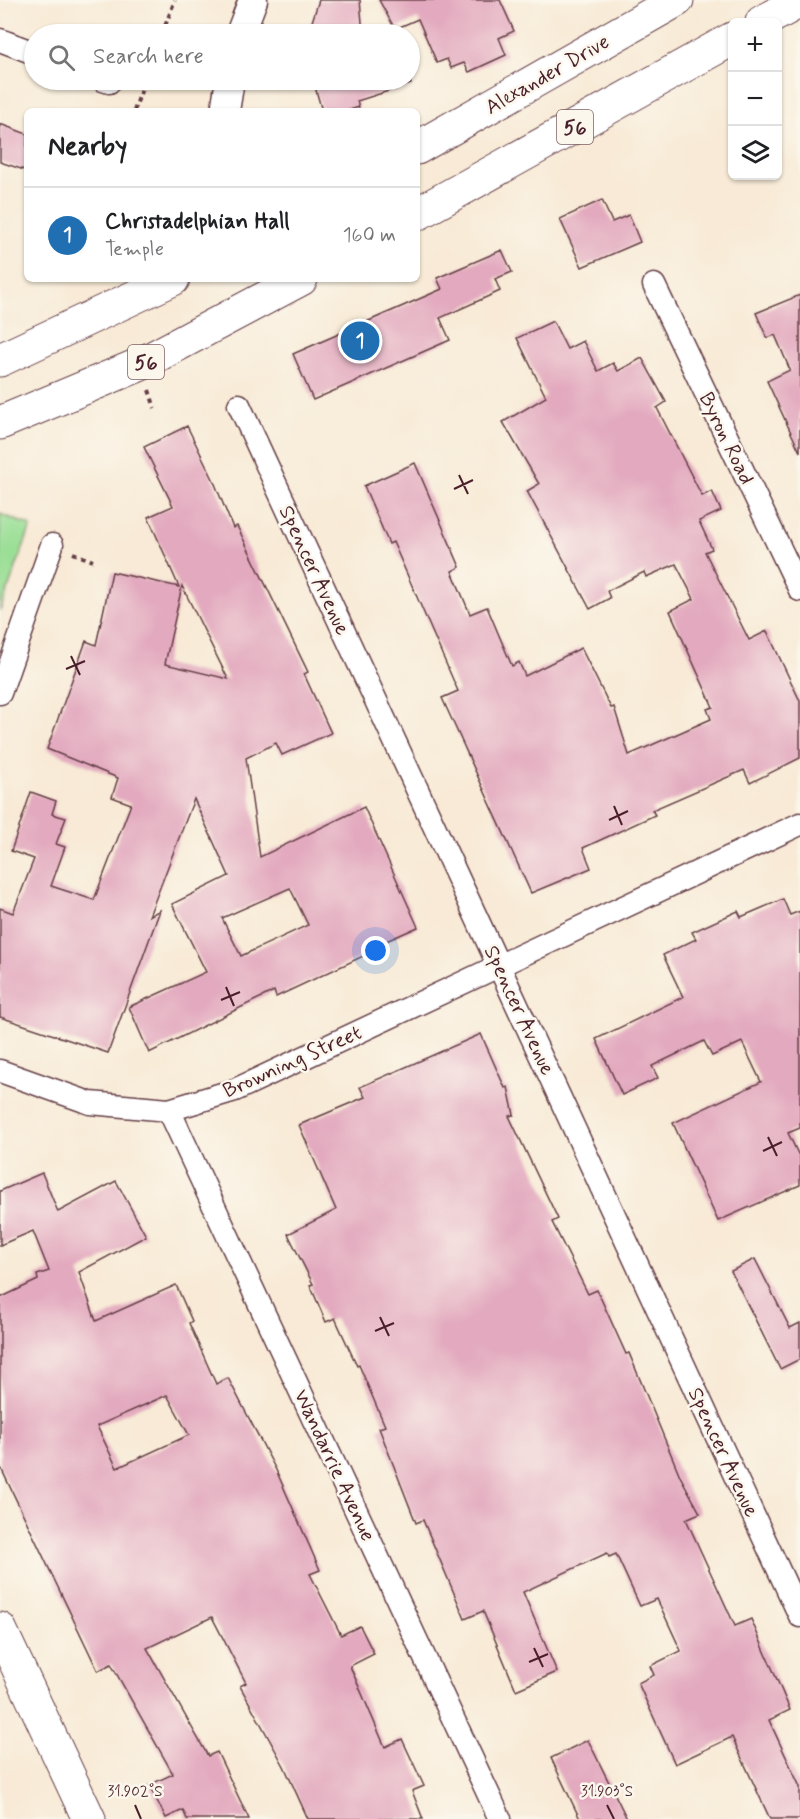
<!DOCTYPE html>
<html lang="en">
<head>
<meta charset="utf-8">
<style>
  body { margin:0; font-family:Mynerve,sans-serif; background:#f2f2f2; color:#202124 }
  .controls { position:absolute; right:18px; top:18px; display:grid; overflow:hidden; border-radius:9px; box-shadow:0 2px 4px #0004 }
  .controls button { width:54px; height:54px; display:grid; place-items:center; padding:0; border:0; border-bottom:2px solid #e0e0e0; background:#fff; color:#202124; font:30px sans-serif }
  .you { position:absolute; left:376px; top:951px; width:21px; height:21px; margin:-15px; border:4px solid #fff; border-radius:50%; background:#1a73e8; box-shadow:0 0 0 9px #1a73e833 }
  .badge { display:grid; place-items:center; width:39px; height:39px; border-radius:50%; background:#1f6fb2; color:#fff; font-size:20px; font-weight:700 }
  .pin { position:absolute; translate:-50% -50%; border:3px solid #fff; box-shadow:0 2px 6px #0006 }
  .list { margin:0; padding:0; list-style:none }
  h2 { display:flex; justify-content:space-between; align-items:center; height:78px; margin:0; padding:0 24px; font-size:26px }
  h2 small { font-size:20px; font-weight:400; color:#757577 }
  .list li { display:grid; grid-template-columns:39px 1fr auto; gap:18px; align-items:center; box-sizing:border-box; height:96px; padding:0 24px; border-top:2px solid #e0e0e0 }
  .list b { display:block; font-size:22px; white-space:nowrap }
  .list p { margin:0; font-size:20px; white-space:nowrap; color:#757577 }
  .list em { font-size:20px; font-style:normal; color:#757577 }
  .icon { flex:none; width:33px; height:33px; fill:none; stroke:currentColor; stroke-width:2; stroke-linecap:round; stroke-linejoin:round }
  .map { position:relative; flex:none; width:800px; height:1819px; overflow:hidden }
  .search { position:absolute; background:#fff; box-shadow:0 2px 4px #0004; left:24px; top:24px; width:396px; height:66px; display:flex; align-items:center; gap:15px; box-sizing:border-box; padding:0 21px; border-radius:33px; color:#757577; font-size:22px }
  .panel { position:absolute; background:#fff; box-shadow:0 2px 4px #0004; left:24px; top:108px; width:396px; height:174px; border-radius:9px }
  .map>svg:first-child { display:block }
  .green { fill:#9bdf97; stroke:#727f61; stroke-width:1.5 }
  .building { fill:#e3aabf; fill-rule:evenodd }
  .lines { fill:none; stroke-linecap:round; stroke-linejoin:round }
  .minor-casing { stroke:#643d45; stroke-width:25 }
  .tertiary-casing { stroke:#643d45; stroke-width:31 }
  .primary-casing { stroke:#643d45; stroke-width:35 }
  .path { stroke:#643d45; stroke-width:4; stroke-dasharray:4.5 4.5; stroke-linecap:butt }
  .minor { stroke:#fff; stroke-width:22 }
  .tertiary { stroke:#fff; stroke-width:28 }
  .primary { stroke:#fff; stroke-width:33 }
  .ticks { fill:none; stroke:#4a1f2b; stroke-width:2 }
  .labels { text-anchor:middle; stroke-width:5; stroke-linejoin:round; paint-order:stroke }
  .shield { fill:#fbf7ec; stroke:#7f6065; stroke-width:1.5 }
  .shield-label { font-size:20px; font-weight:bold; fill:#4a1f2b }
  .street-label { font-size:21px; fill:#4a1f2b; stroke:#fbf7ec }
  .ticks-label { font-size:15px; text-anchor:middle; fill:#4a1f2b; stroke:#fbf7ec; stroke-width:5; stroke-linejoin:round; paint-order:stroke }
</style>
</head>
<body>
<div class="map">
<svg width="800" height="1819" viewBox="0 0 800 1819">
  <rect width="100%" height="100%" fill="#fbf7ec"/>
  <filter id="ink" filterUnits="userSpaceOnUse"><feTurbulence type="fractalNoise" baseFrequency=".0167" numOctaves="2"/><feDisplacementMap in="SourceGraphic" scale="12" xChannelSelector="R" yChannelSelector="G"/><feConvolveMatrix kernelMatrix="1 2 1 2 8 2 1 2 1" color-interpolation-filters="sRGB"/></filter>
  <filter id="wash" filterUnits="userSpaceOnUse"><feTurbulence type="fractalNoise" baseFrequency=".008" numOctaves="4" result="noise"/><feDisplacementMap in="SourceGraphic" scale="24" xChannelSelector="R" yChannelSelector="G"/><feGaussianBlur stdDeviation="1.35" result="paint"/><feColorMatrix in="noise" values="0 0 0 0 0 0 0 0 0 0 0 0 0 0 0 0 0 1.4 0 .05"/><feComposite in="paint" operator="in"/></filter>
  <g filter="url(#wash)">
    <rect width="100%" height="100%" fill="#f8ead6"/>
    <polygon class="green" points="0,514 31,526 0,611"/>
    <g id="blocks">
      <g class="building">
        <polygon points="319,0 360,0 363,34 308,34"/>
        <polygon points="379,0 500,0 514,31 499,38 506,55 469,72 464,63 451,68 447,59 437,63 418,19 395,29"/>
        <polygon points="313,80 410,80 411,84 357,101 359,107 347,111 322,111"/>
        <polygon points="0,124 27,134 27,171 0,162"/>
        <polygon points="602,200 612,222 629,215 640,242 582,267 560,219"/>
        <polygon points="502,250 512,272 495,279 500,291 440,318 450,340 313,400 293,354 442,289 437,278"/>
        <polygon points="800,295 800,452 767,381 790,370 775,335 767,338 756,313"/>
        <polygon points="553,321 567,349 583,341 598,371 613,363 618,371 642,358 666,402 657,408 702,496 712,491 721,511 699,521 712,549 705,552 749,640 767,631 800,701 800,758 750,783 744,770 652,810 655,815 583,848 591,868 531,893 442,698 458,691 393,542 389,544 364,486 415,463 460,567 452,571 470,614 487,607 512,666 519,662 525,676 581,648 611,708 614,707 629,755 711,719 707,709 713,707 670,611 694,599 676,564 646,577 644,572 607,591 610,598 590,609 527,491 539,484 503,422 546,397 517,338"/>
        <path d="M187,426L213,479L233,528L237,526L308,672L304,674L331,733L282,755L276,743L246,758L260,857L364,807L418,927L370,948L372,952L276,997L274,991L149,1053L129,1007L206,972L172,904L229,876L194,799L149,916L160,910L108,1053L0,1017V908L13,913L34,859L11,851L31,792L56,801L52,814L66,818L56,844L65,847L51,886L94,900L131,804L112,797L118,778L47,749L86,641L96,645L112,572L179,587L148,517L173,506L144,447ZM182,586L228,679L165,664ZM290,888L308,925L241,956L222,918Z"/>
        <polygon points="783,899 790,915 800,911 800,1128 788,1133 800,1158 800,1185 718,1221 673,1123 761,1082 742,1042 712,1056 704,1041 652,1066 658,1078 622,1095 596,1039 683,997 663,955 696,939 692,932 738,911 741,917"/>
        <polygon points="481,1034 505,1088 508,1087 514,1115 509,1116 558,1219 552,1222 588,1294 597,1290 626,1354 629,1353 680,1476 700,1513 686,1519 735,1626 751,1619 790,1710 769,1720 800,1787 800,1819 770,1819 732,1737 675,1764 638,1683 654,1675 650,1666 681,1651 657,1599 640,1606 616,1554 609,1557 607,1553 523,1592 557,1672 516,1690 483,1611 465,1619 423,1520 416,1523 379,1428 385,1426 359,1365 357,1366 335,1318 326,1322 310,1285 313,1284 288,1234 336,1210 299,1125 365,1097 360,1087"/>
        <path d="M42,1173L58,1212L116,1181L146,1236L79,1272L96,1321L176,1285L192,1321L189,1323L216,1384L228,1378L276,1470L320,1570L310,1574L341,1635L360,1626L374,1654L350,1666L385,1747L402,1739L424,1786L412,1791L423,1819H308L284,1766L240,1686L246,1683L212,1617L147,1648L208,1756L217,1752L249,1819H187L183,1810L166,1818L149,1785L173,1774L111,1664L98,1671L0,1466V1298L38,1280L37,1275L49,1271L33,1231L0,1245V1191ZM167,1395L189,1435L117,1468L97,1426Z"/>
        <polygon points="755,1259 790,1328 800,1323 800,1359 780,1369 731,1271"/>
        <polygon points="588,1740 627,1819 580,1819 551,1758"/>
      </g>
    </g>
  </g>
  <g filter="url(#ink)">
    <use href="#blocks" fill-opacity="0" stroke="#643d45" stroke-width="1.5"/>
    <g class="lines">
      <g class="minor-casing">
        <g id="minor">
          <polyline points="0,40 34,53"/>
          <polyline points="103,80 109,82"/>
          <polyline points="654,285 800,590"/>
          <polyline points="239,405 800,1616"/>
          <polyline points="0,693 52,545"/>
          <polyline points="0,1071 90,1103 169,1110 235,1090 800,824"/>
          <polyline points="169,1110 500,1819"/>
        </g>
      </g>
      <g class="tertiary-casing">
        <g id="tertiary">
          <polyline points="240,34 253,0"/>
          <polyline points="225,111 230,80"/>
        </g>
      </g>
      <g class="primary-casing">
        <g id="primary">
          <polyline points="762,22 800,1"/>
          <polyline points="417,148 677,0"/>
          <polyline points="417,214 732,39"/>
          <polyline points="0,360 173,279"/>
          <polyline points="0,423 141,364 301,279"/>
          <polyline points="0,1629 89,1819"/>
        </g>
      </g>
      <g class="path">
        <polyline points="162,34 175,0"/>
        <polyline points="134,111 145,80"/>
        <polyline points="149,390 155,408"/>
        <polyline points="73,553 93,561"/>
      </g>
      <use href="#minor" class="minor"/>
      <use href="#tertiary" class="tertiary"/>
      <use href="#primary" class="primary"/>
    </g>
  </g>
  <path class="ticks" d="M459,475L468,494M454,489L473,480M71,656L80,675M66,669L85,661M614,806L622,825M609,820L628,811M226,987L234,1006M221,1000L240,992M768,1137L777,1156M763,1151L782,1142M380,1317L389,1336M375,1331L394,1323M534,1648L543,1667M529,1662L548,1654M135,1805L141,1819M607,1805L614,1819"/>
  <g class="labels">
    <g class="shield">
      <rect x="557" y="110" width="36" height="34" rx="4.5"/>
      <rect x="128" y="345" width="36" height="34" rx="4.5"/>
    </g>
    <g class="shield-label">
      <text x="575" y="134">56</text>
      <text x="146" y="369">56</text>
    </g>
    <g class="street-label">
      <text transform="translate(547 74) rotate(-30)" y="7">Alexander Drive</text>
      <text transform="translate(727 438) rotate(64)" y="7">Byron Road</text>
      <text transform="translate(315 570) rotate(65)" y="7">Spencer Avenue</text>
      <text transform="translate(520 1010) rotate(65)" y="7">Spencer Avenue</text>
      <text transform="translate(292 1061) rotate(-24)" y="7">Browning Street</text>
      <text transform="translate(724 1452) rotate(65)" y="7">Spencer Avenue</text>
      <text transform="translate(335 1465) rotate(65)" y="7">Wandarrie Avenue</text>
    </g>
  </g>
  <g class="ticks-label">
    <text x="135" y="1796">31.902°S</text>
    <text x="607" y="1796">31.903°S</text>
  </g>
</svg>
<div class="controls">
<button>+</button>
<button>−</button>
<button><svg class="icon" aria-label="layers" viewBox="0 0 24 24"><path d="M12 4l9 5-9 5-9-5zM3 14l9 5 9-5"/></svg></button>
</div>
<div class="you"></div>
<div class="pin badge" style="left:360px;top:341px">1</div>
<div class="search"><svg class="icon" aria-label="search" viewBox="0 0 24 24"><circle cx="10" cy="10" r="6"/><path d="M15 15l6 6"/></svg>Search here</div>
<section class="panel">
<h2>Nearby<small></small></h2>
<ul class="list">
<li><span class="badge">1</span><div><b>Christadelphian Hall</b><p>Temple</p></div><em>160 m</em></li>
</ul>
</section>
</div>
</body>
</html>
